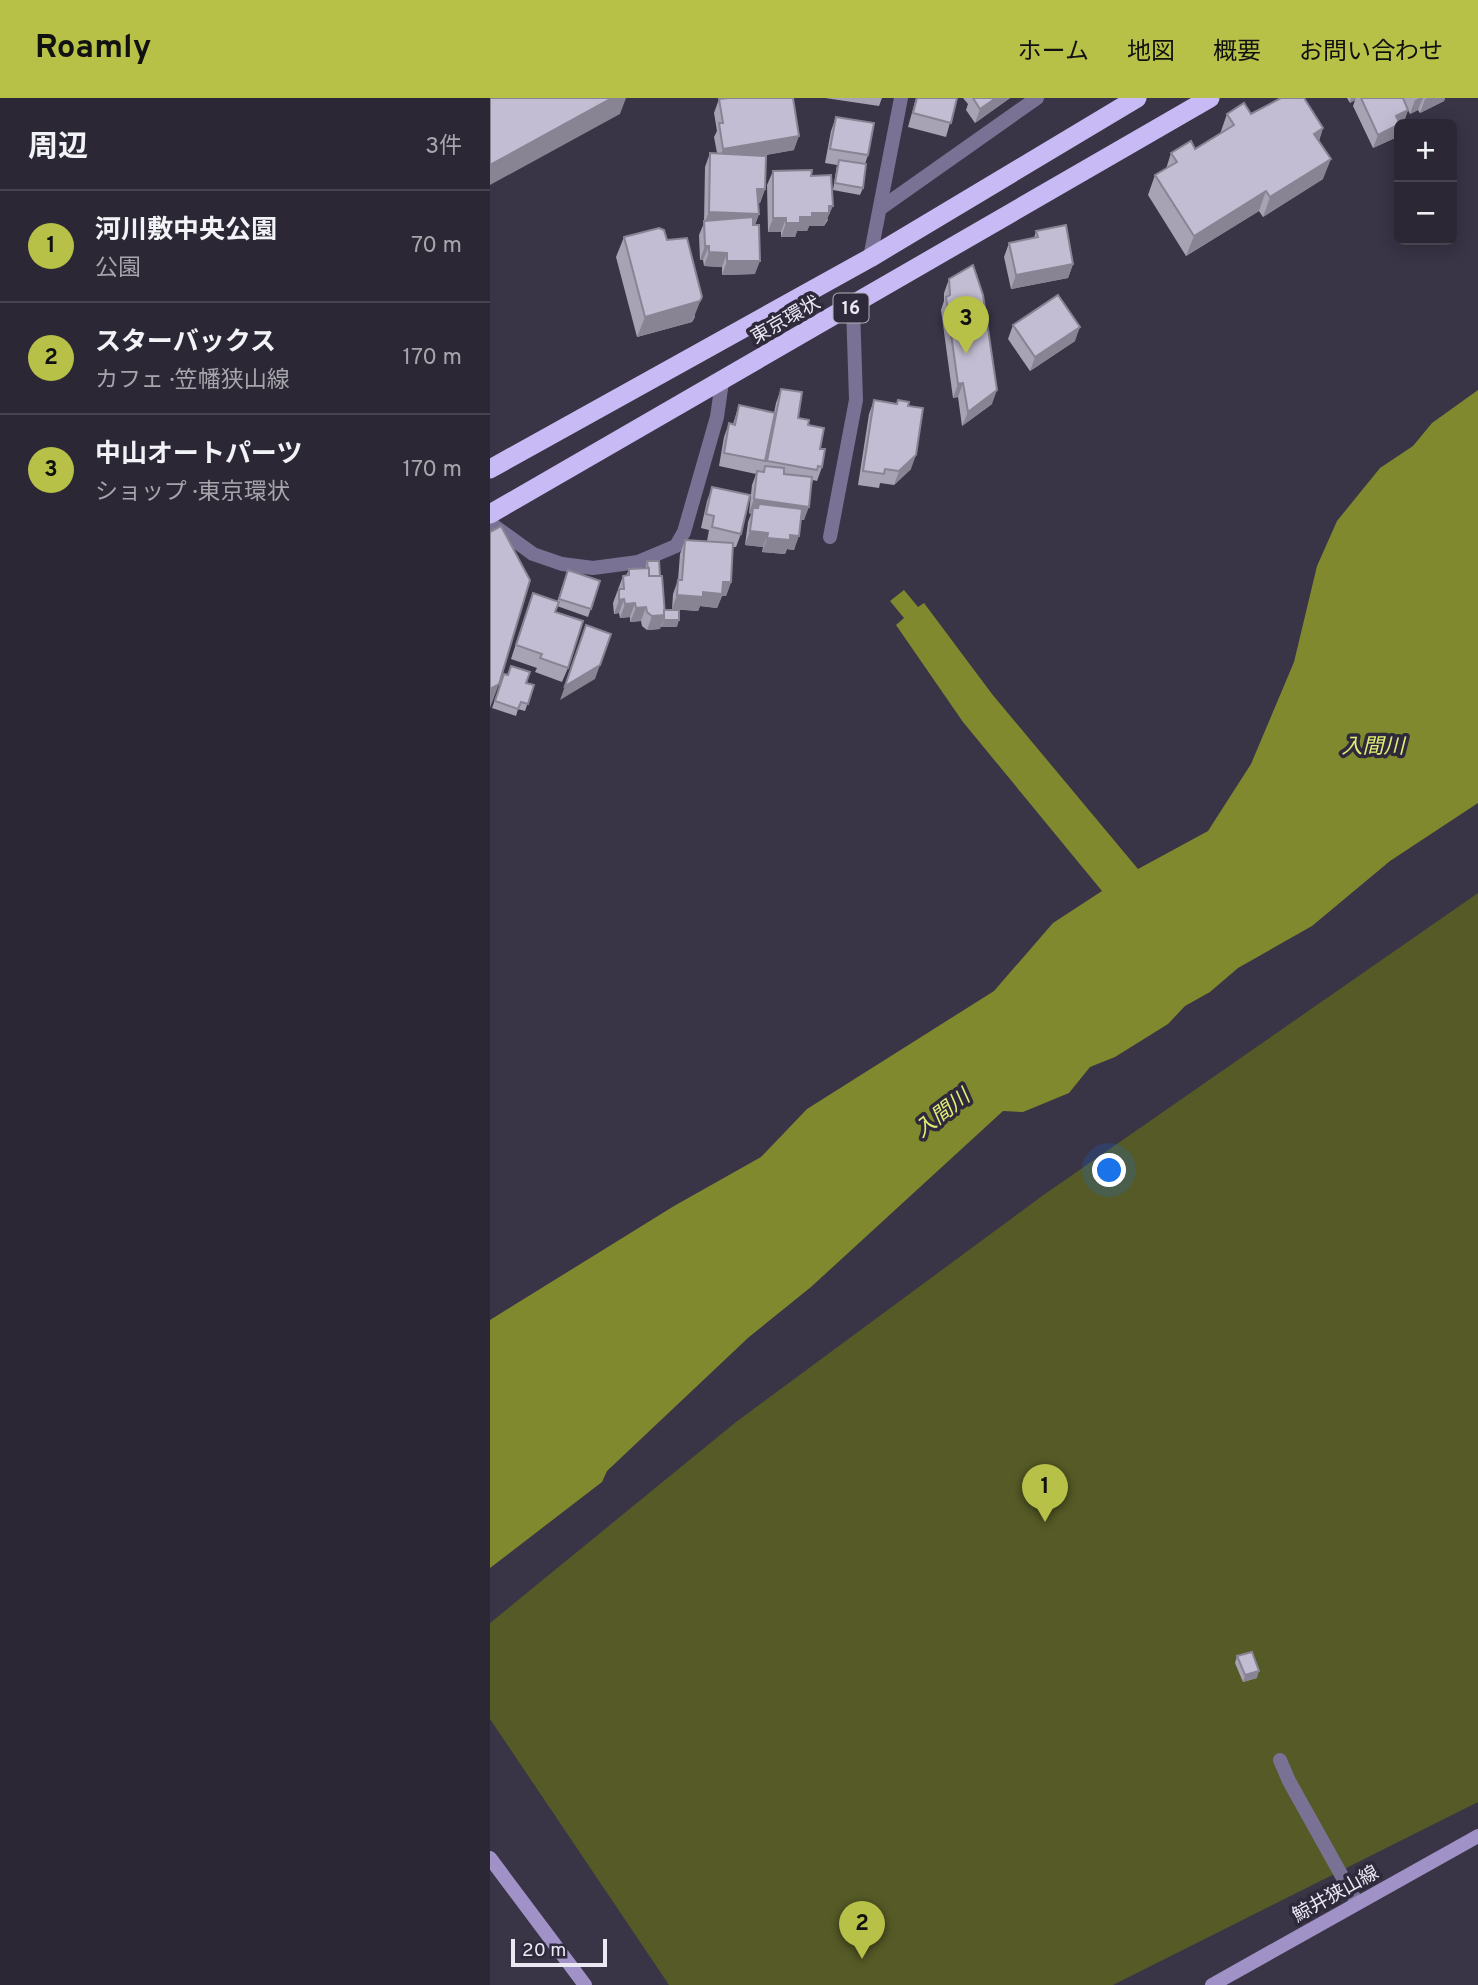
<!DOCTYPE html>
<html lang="ja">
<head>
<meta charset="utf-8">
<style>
  body { margin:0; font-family:Overpass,"Noto Sans JP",sans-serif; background:#373340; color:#f1f3f6 }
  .controls { position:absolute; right:21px; top:21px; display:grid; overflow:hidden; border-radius:10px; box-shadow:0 4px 18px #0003 }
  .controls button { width:63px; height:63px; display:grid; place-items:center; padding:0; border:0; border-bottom:2px solid #47444f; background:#2b2734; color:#f1f3f6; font:35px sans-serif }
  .scale { position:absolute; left:21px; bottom:18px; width:96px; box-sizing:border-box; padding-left:7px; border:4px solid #ebe8f4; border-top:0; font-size:19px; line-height:24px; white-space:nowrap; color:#ebe8f4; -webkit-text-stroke:5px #2e2a3b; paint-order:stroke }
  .you { position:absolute; left:620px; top:1073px; width:24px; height:24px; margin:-18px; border:5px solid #fff; border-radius:50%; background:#1a73e8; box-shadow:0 0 0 10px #1a73e833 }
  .badge { display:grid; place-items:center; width:46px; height:46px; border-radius:50%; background:#b7c148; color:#111; font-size:23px; font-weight:700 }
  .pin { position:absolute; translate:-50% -58px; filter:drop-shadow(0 2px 4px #0008) }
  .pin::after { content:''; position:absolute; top:37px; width:24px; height:21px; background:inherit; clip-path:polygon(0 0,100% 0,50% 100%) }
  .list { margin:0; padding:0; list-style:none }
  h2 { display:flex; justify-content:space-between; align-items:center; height:91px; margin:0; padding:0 28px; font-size:30px }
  h2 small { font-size:23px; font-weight:400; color:#a6a5ac }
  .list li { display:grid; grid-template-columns:46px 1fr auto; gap:21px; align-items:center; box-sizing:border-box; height:112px; padding:0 28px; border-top:2px solid #47444f }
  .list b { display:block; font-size:26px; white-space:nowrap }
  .list p { margin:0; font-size:23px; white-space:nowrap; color:#a6a5ac }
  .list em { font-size:23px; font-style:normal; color:#a6a5ac }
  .map { position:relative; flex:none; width:988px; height:1887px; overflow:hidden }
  header { display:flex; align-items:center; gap:42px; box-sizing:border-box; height:98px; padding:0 35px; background:#b7c148; color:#111 }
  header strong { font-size:33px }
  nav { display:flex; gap:38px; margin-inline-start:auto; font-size:24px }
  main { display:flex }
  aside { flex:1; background:#2b2734 }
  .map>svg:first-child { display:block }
  .green { fill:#555a26 }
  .water { fill:#81892e }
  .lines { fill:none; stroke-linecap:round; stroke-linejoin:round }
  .service { stroke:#7a7294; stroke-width:14 }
  .minor { stroke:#7a7294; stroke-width:14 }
  .secondary { stroke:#a092c7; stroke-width:14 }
  .trunk { stroke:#c8baf4; stroke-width:19 }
  .wall { fill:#a7a3b5 }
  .shaded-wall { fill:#888493 }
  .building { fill:#c2bdd2; stroke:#888493; stroke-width:2 }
  .labels { text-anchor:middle; stroke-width:7; stroke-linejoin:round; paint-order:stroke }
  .shield { fill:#2e2a3b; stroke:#b2afbc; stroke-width:2 }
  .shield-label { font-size:18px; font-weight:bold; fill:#ebe8f4 }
  .street-label { font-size:19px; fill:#ebe8f4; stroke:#2e2a3b }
  .water-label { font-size:21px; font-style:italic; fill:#e1ed75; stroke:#2e2a3b }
</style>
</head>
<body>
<header>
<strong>Roamly</strong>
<nav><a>ホーム</a><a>地図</a><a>概要</a><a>お問い合わせ</a></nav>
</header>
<main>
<aside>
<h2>周辺<small>3件</small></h2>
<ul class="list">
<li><span class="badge">1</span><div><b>河川敷中央公園</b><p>公園</p></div><em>70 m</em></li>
<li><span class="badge">2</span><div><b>スターバックス</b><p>カフェ · 笠幡狭山線</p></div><em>170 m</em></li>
<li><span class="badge">3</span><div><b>中山オートパーツ</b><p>ショップ · 東京環状</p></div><em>170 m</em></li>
</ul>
</aside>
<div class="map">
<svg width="988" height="1887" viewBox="0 0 988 1887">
  <rect width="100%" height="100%" fill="#393446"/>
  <polygon class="green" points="988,795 988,1704 623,1887 179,1887 0,1621 0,1525 246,1324 552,1098"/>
  <polygon class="water" points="988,292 988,705 900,763 822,828 748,870 720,894 695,908 678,926 625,959 600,969 579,995 533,1014 513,1013 321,1189 259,1239 117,1373 112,1384 0,1470 0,1222 184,1108 271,1059 317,1011 504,893 563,825 612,793 473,624 406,527 414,520 400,503 414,492 428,509 434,505 502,596 648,771 718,733 761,666 804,564 827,468 847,423 890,370 923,348 942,325"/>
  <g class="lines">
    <polyline class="service" points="790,1662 799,1683 867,1805"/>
    <g class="minor">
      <polyline points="391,110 547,0"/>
      <polyline points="380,160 411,0"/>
      <polyline points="0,425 43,456 72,466 103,470 148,464 186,448 194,434 227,319 232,284"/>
      <polyline points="340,439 366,302 363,209"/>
    </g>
    <g class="secondary">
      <polyline points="0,1760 95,1887"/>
      <polyline points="722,1887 988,1738"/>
    </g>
    <g class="trunk">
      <polyline points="0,371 380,160 647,0"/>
      <polyline points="0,416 720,0"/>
    </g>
  </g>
  <g class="wall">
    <polygon points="335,0 392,0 389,8"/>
    <polygon points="426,0 467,0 456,39 418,29"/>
    <polygon points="473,0 520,0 485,25 476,12 478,6"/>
    <polygon points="857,0 955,0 954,3 930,15 928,12 920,16 918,12 913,26 909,26 905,40 883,50 863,8 865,2 860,5"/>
    <polygon points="229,1 304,52 271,58 275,91 270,105 268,105 269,116 265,127 265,176 232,177 232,169 214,168 213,162 210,162 209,137 214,125 215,69 220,55 227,55 224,39 227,33 224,15"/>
    <polygon points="737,16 761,16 833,30 829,43 833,81 773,119 769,113 696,158 658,97 665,77 676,71 681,55 705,51 730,36"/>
    <polygon points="346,19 378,57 375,66 373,90 370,97 343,92 347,67 335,65 341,33"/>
    <polygon points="283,73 321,78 338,122 334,128 319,128 317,133 307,133 305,139 291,139 291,134 278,134 277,87"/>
    <polygon points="546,133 583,166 578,180 521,191 514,159 519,145 544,140"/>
    <polygon points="134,139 177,142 205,219 202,224 147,239 126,159"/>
    <polygon points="459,181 502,306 472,328 468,299 463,300 451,212 454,203 454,195"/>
    <polygon points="523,227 585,243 540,273 518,241"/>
    <polygon points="291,291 308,320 318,327 330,351 332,369 327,383 323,382 322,386 314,422 311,422 304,452 297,451 295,456 272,454 273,449 255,447 258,424 261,416 259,415 262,387 266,376 229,368 234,339 239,325 243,326 249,307 284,315 286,305"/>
    <polygon points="384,302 418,308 421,371 404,387 390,385 389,390 368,387 379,316"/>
    <polygon points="222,389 251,436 246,449 243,449 241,484 236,498 232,498 227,510 210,508 208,513 182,511 183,496 188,482 190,456 195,442 221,444 217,443 219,432 211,430 217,403"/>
    <polygon points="157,463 170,478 174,512 187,529 171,529 171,526 170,531 157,532 152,528 151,523 140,524 140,519 130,520 129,515 124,516 123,505 133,478 136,478 139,471 155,470"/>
    <polygon points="78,472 110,483 98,519 67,508 65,514 78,570 72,584 45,574 47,570 21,561 38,509 67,504"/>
    <polygon points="14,576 44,587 35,613 28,611 26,618 2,610"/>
    <polygon points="747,1558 767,1580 753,1584 745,1565"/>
  </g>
  <g class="shaded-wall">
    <polygon points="122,0 136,0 130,16 0,87 0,67"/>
    <polygon points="506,0 520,0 485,25 490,11"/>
    <polygon points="861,0 866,0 865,2 860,5"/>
    <polygon points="929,0 933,0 928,12 920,16 925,2"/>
    <polygon points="938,0 955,0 954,3 930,15 935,1"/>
    <polygon points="918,12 913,26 909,26 905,40 883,50 888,37 906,18"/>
    <polygon points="833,30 826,50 824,36"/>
    <polygon points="309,38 304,52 228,65 233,51"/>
    <polygon points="841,61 833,81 773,119 780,99"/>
    <polygon points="267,91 275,91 270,105 262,105"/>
    <polygon points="776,93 769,113 696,158 704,138"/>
    <polygon points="339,108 343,108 334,128 319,128 317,133 307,133 305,139 291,139 296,125"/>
    <polygon points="219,114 269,116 264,129 213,128"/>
    <polygon points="283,120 296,120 291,134 278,134"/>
    <polygon points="215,148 219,148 213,162 210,162"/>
    <polygon points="219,154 237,155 232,169 214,168"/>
    <polygon points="237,163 270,163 265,176 232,177"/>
    <polygon points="583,166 578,180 521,191 526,177"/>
    <polygon points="212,199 202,224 147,239 155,219"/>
    <polygon points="590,229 585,243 540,273 545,259"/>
    <polygon points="473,285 468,299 463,300 468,286"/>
    <polygon points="507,292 502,306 472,328 478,314"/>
    <polygon points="426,357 421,371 404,387 409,373"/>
    <polygon points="264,401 319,409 314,422 266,416 269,406 265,416 263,410 261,416 259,415"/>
    <polygon points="260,433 278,435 273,449 255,447"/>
    <polygon points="300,437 309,438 304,452 297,451 295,456 272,454 277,440"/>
    <polygon points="233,484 241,484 236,498 232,498 227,510 210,508 208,513 182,511 187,497"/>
    <polygon points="134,501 129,515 124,516 129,502"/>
    <polygon points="145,505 140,519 130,520 135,506"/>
    <polygon points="156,509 151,523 140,524 146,510"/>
    <polygon points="175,517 170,531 157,532 162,518"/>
    <polygon points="174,522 189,522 187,529 171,529"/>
    <polygon points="110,567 105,581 70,602 75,588"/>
    <polygon points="9,586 0,610 0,591"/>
    <polygon points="769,1573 767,1580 753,1584 755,1577"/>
  </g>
  <g class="building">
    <polygon points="0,0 122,0 0,67"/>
    <polygon points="238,0 303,0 309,38 233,51 229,25 233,25 229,1"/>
    <polygon points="427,0 467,0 461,25 423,15"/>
    <polygon points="483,0 506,0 490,11"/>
    <polygon points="791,0 814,0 833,30 824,36 841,61 780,99 776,93 704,138 665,77 687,64 681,55 701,43 705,51 744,27 737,16 754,5 761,16"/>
    <polygon points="871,0 913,0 918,12 906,18 910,26 888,37"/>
    <polygon points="346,19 384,25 378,57 340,51"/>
    <polygon points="220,55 276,58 275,91 267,91 269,116 219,114"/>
    <polygon points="349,62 376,66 373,90 345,85"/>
    <polygon points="322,72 321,78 341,77 343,108 339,108 339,115 322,115 322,119 310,119 310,125 296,125 296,120 283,120 283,73"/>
    <polygon points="263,119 263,127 269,127 270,163 237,163 237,155 219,154 219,148 215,148 214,123"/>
    <polygon points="576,127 583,166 526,177 519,145 548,139 546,133"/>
    <polygon points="169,130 174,132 177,142 197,140 212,199 210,203 155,219 134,139"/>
    <polygon points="483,167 493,197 507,292 478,314 473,285 468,286 456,199 460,197 459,181"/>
    <polygon points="568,197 590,229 545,259 523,227"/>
    <polygon points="291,291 312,294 308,320 319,322 318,327 334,330 330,351 335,351 332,369 328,368 327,372 277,363"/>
    <polygon points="384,302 407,306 408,302 419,304 418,308 433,310 426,357 409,373 395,371 394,376 373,373"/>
    <polygon points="249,307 285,315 275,363 234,355 239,325 245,327"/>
    <polygon points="275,368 294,370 294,376 322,379 319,409 264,401 267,373 274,374"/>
    <polygon points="222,389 260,397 251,436 222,429 224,418 216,416"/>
    <polygon points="269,406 312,411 309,438 300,437 300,442 277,440 278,435 260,433 263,410 268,410"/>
    <polygon points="11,428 40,482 9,586 0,591 0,434"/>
    <polygon points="195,442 243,445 241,484 233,484 232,496 213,494 213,499 187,497 188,482 192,482"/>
    <polygon points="157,463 169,463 170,478 159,478"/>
    <polygon points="159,470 159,478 172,478 175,517 162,518 157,514 156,509 146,510 145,505 135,506 134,501 129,502 129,491 134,491 133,478 139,477 139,471"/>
    <polygon points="78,472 110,483 101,511 69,501"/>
    <polygon points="43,495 69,504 65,514 93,523 78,570 50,560 52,556 26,547"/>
    <rect x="174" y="512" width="15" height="10"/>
    <polygon points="96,527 121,536 110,567 75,588"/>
    <polygon points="21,568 40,574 36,585 44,587 38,606 31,604 28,611 5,603 14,576 18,577"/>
    <polygon points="762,1554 769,1573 755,1577 747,1558"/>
  </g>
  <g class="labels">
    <rect class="shield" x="343.5" y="195.5" width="35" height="29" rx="5"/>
    <g class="shield-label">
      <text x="361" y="216">16</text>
    </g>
    <g class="street-label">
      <text transform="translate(295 221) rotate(-30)" y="7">東京環状</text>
      <text transform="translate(845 1795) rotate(-29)" y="7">鯨井狭山線</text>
    </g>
    <g class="water-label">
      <text x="883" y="655">入間川</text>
      <text transform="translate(452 1015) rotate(-38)" y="7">入間川</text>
    </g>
  </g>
</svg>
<div class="controls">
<button>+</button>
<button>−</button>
</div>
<div class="scale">20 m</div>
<div class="you"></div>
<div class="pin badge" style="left:555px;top:1424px">1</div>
<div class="pin badge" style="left:372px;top:1861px">2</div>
<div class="pin badge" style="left:476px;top:256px">3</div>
</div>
</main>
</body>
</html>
